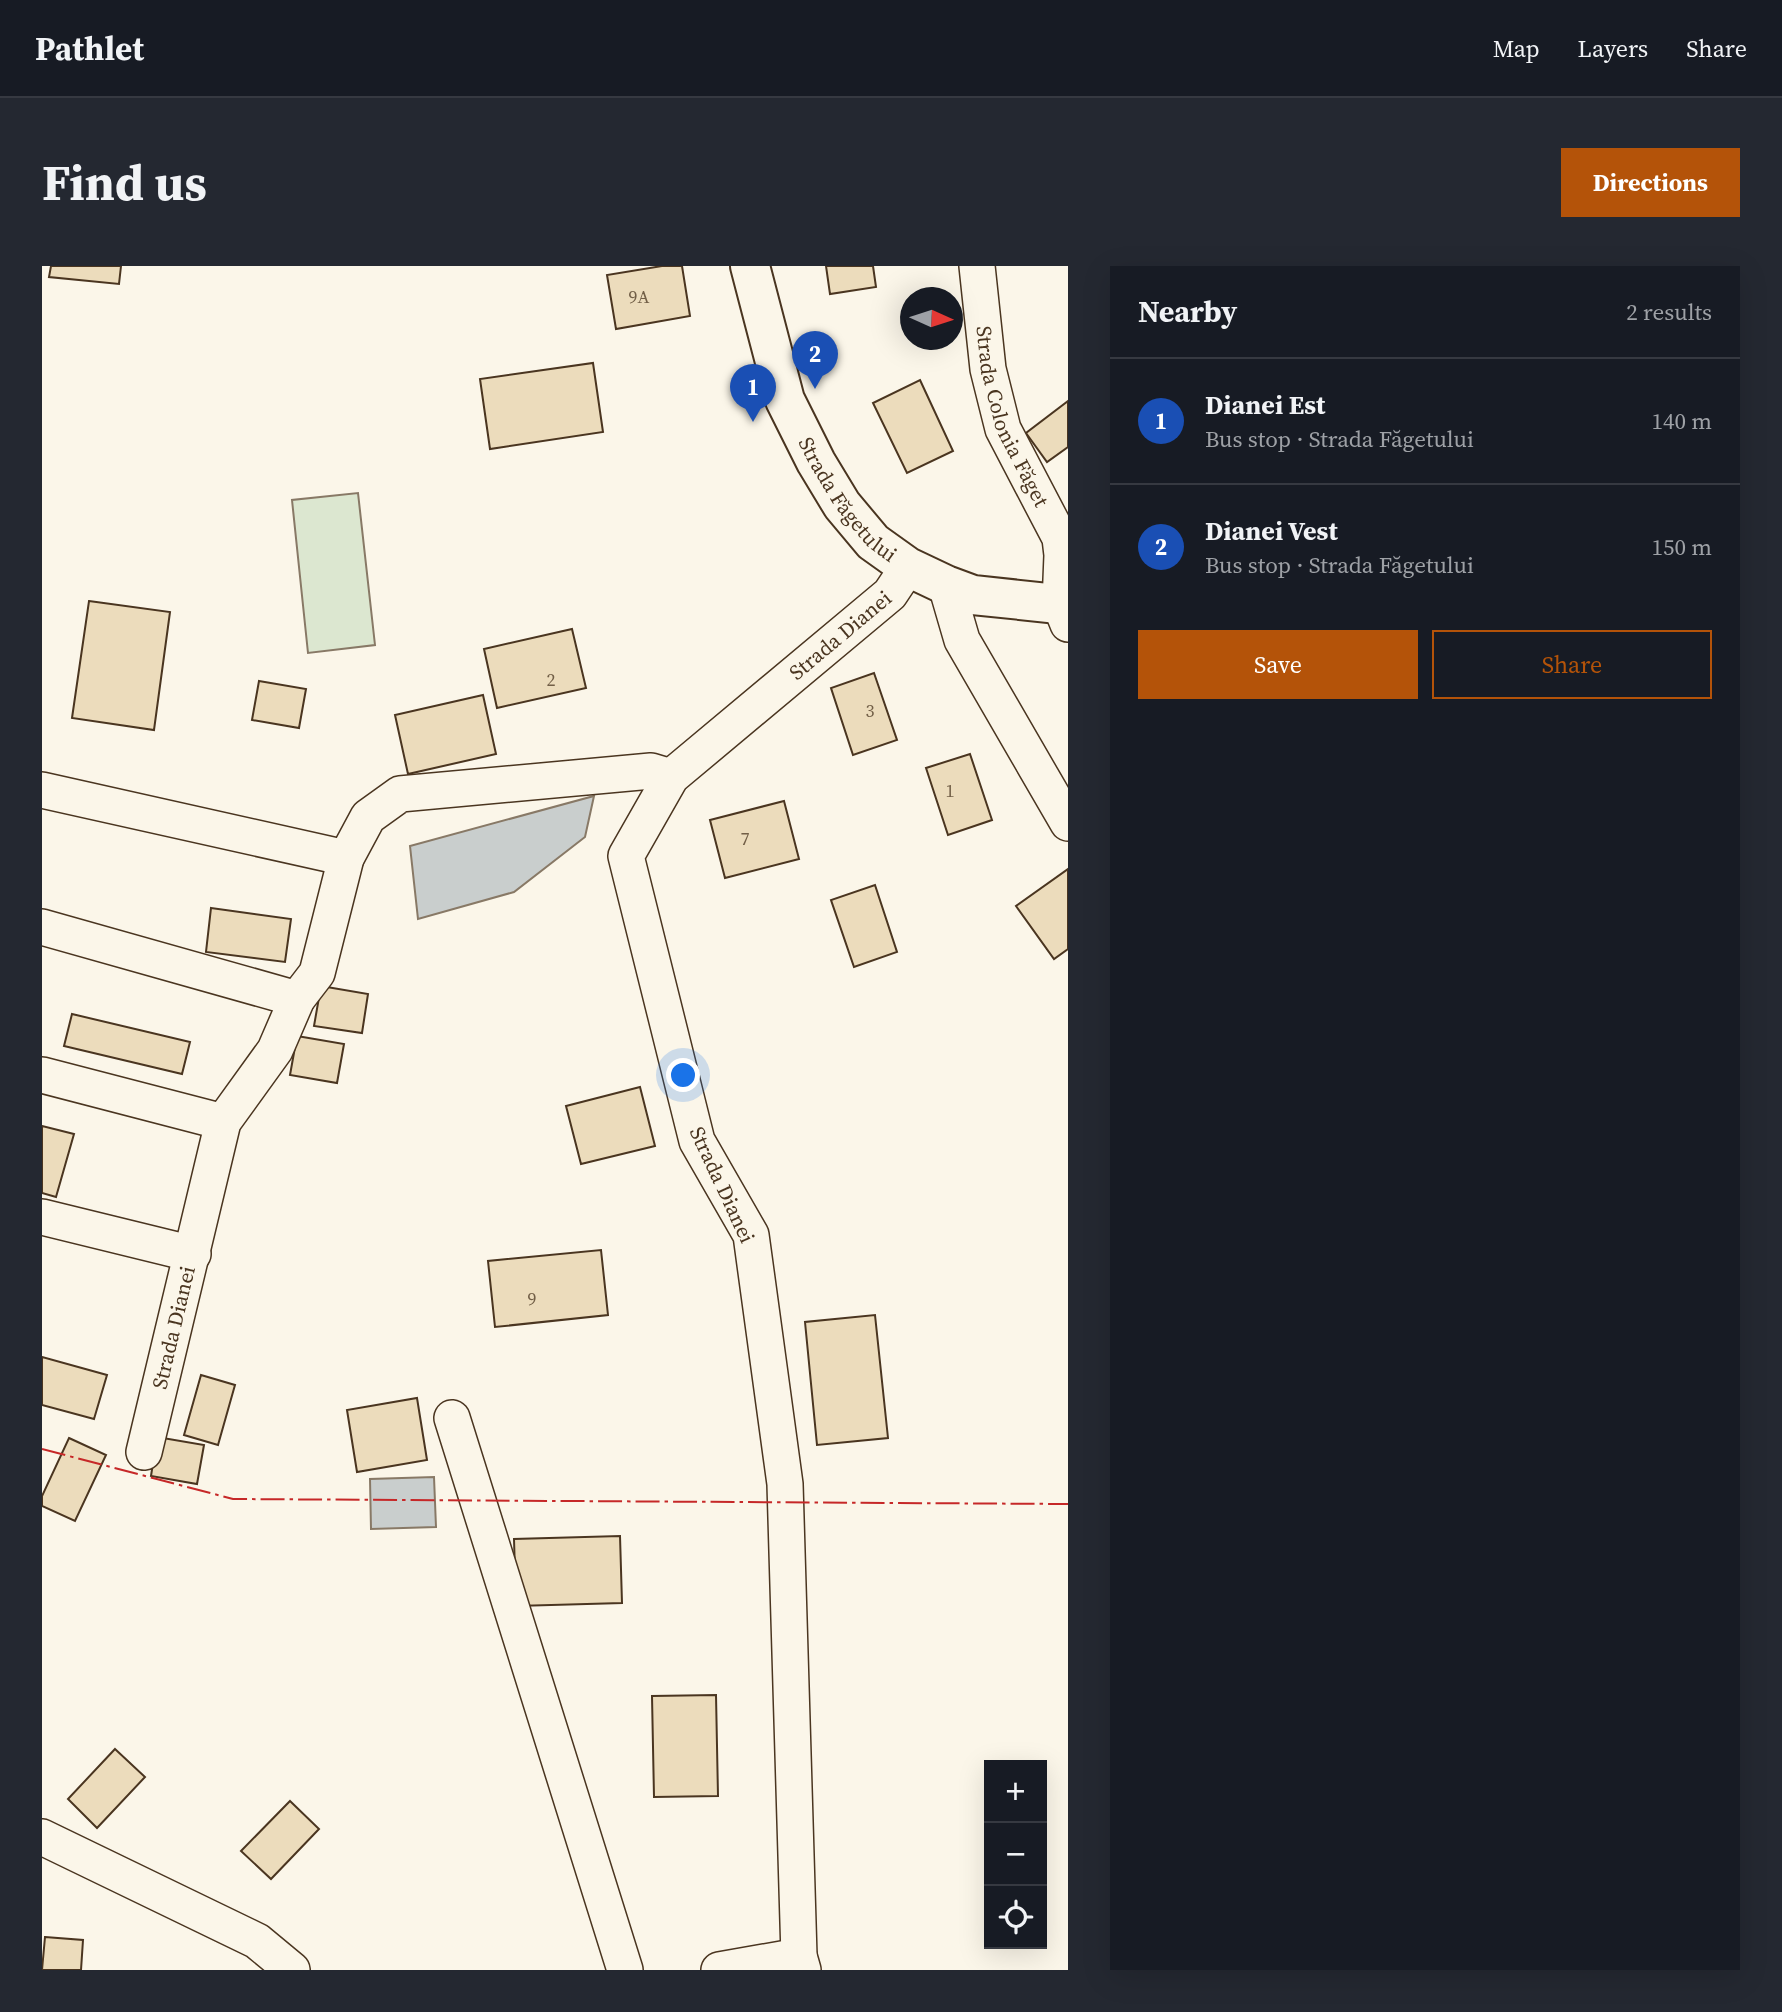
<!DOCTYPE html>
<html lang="en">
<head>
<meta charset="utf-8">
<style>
  body { margin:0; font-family:"Source Serif 4",serif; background:#242831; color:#f1f3f6 }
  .controls { position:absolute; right:21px; bottom:21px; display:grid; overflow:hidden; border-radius:0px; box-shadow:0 7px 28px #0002 }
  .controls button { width:63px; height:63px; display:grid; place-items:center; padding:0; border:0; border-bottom:2px solid #363941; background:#171b24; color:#f1f3f6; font:35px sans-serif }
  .compass { position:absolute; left:858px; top:21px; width:63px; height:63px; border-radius:50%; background:#171b24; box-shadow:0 7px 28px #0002; rotate:93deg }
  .you { position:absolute; left:642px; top:810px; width:24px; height:24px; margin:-18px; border:5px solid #fff; border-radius:50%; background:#1a73e8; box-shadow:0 0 0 10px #1a73e833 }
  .badge { display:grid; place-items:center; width:46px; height:46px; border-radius:50%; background:#b45309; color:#fff; font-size:23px; font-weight:700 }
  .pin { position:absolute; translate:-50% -58px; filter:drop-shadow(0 2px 4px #0008) }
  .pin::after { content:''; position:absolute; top:37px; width:24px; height:21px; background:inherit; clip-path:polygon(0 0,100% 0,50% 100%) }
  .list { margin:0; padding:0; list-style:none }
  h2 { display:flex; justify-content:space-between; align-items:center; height:91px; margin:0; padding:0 28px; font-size:30px }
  h2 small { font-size:23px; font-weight:400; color:#9ea1a6 }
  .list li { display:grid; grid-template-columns:46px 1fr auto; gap:21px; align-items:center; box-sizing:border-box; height:126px; padding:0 28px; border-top:2px solid #363941 }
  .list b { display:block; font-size:26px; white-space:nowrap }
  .list p { margin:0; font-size:23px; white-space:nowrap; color:#9ea1a6 }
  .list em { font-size:23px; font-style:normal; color:#9ea1a6 }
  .actions { display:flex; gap:14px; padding:21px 28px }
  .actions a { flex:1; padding:16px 0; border:2px solid #b45309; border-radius:0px; text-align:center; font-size:24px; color:#b45309 }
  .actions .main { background:#b45309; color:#fff }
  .icon { flex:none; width:38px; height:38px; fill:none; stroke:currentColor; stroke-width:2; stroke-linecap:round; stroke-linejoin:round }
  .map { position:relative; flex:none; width:1026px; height:1704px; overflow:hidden; border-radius:0px }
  header { display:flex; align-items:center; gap:42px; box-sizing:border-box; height:98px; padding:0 35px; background:#171b24; border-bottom:2px solid #363941 }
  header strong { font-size:33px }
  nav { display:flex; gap:38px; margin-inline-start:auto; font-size:24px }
  .intro { display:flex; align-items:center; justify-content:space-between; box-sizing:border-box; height:168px; padding:0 42px }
  h1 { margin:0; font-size:49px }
  .button { padding:18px 32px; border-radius:0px; background:#b45309; color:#fff; font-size:24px; font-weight:700 }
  main { display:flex; gap:42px; padding:0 42px }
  aside { flex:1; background:#171b24; border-radius:0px; box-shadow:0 7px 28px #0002 }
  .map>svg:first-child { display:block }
  .green { fill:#dce7d0; stroke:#887966; stroke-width:2 }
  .water { fill:#c9cecd; stroke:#887966; stroke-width:2 }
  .building { fill:#ecdcbc; stroke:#4a3520; stroke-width:2 }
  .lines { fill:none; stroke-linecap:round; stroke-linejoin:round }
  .minor-casing { stroke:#4a3520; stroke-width:38 }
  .major-casing { stroke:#4a3520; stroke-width:42 }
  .minor { stroke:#fbf6e9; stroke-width:35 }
  .major { stroke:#fbf6e9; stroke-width:38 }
  .power { stroke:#c62828; stroke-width:2; stroke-dasharray:24 5 3.5 5; stroke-linecap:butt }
  .labels { text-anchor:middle; stroke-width:5; stroke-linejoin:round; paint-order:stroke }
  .number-label { font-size:18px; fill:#725f47 }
  .street-label { font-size:21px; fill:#4a3520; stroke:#fbf6e9 }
</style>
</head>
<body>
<header>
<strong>Pathlet</strong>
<nav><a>Map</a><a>Layers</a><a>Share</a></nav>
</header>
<div class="intro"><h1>Find us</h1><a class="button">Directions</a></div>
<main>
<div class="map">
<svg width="1026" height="1704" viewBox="0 0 1026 1704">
  <rect width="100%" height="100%" fill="#fbf6e9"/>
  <polygon class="green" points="316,227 333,379 266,387 250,234"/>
  <g class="water">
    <polygon points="552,530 543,571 472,626 376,653 368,580"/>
    <polygon points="392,1211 394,1261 329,1263 328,1213"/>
  </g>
  <g class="building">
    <polygon points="9,0 79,0 77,18 7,11"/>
    <polygon points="620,0 640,0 648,50 574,63 565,9"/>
    <polygon points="784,0 831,0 834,21 788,28"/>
    <polygon points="551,97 561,166 448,183 438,113"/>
    <polygon points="878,114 911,185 865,207 831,137"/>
    <polygon points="1026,135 1026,181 1005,196 984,167"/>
    <polygon points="47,335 128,346 112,464 30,452"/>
    <polygon points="530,363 544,422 455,442 442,383"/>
    <polygon points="832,407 855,474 811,489 789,422"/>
    <polygon points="217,415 264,423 257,462 210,454"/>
    <polygon points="441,429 454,488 366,508 353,449"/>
    <polygon points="928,488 950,554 906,569 884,502"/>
    <polygon points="742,535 757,593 683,612 668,554"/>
    <polygon points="1026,603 1026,683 1012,693 974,640"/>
    <polygon points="833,619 855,686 812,701 789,634"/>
    <polygon points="169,642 249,653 243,696 164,686"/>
    <polygon points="279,720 326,728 320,767 272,760"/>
    <polygon points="30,748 148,776 140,808 22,780"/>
    <polygon points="255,770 302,778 295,817 248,809"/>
    <polygon points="598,821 613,880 539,898 524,840"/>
    <polygon points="0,860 32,868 14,931 0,927"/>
    <polygon points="559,984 566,1049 453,1061 446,995"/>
    <polygon points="833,1049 846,1172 775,1179 763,1056"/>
    <polygon points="0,1091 65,1109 52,1153 0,1139"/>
    <polygon points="159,1109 193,1119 176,1179 142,1169"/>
    <polygon points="375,1132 385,1194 315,1206 305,1144"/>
    <polygon points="115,1171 162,1179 155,1218 109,1210"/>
    <polygon points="27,1172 64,1189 33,1255 0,1240 0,1230"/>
    <polygon points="578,1270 580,1337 474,1340 472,1273"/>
    <polygon points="674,1429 676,1530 612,1531 610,1430"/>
    <polygon points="73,1483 103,1511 55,1562 26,1533"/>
    <polygon points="248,1535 277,1563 229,1613 199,1585"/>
    <polygon points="3,1671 41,1674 39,1704 0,1704"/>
  </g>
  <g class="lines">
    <g class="minor-casing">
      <g id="minor">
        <path id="s1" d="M935,0L946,103L961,163L1018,272L1020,289L1018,338L1026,358"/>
        <polyline points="904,319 920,374 1026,557"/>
        <polyline points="0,524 304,592"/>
        <polyline points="0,661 255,733"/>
        <polyline points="0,809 181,856"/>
        <polyline points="0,951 151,988"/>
        <polyline points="410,1152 583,1704"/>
        <path id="s2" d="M102,1186L181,856L233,784L255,733L275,707L304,592L326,551L358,528L609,505L629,511"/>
        <polyline points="0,1571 215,1675 250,1704"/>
        <polyline points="677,1704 757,1690"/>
        <path id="s3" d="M761,1704L757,1690L743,1218L709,969L655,875L584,590L629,511L848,328L866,301"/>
      </g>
    </g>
    <g class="major-casing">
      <g id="major">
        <path id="s4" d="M708,0L743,134L774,196L800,239L831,276L866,301L904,319L931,329L1026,339"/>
      </g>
    </g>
    <use href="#minor" class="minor"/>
    <use href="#major" class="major"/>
    <polyline class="power" points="0,1183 191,1233 1026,1238"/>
  </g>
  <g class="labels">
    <g class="number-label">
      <text x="597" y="37">9A</text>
      <text x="509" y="420">2</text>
      <text x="828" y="451">3</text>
      <text x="908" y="531">1</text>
      <text x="703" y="579">7</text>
      <text x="490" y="1039">9</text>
    </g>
    <g class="street-label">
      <text dy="7" stroke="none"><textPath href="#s1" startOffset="156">Strada Colonia Făget</textPath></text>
      <text dy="7" stroke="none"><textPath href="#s4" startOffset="257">Strada Făgetului</textPath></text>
      <text dy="7" stroke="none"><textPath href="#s3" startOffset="1452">Strada Dianei</textPath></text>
      <text transform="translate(680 919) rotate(65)" y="7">Strada Dianei</text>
      <text dy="7" stroke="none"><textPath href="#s2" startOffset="128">Strada Dianei</textPath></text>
    </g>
  </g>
</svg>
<div class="controls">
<button>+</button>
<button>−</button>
<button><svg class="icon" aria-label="locate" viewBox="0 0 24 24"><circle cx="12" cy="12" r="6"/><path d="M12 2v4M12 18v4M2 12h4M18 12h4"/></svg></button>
</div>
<svg class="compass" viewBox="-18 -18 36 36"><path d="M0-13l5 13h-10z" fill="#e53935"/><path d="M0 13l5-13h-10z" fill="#9ea1a6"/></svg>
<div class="you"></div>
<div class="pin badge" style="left:711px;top:156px;background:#1a4fb4">1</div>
<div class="pin badge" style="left:773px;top:123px;background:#1a4fb4">2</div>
</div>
<aside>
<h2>Nearby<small>2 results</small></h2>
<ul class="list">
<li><span class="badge" style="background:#1a4fb4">1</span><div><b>Dianei Est</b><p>Bus stop · Strada Făgetului</p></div><em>140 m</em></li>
<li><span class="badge" style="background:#1a4fb4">2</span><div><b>Dianei Vest</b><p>Bus stop · Strada Făgetului</p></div><em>150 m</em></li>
</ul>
<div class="actions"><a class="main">Save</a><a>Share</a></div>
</aside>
</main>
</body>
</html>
